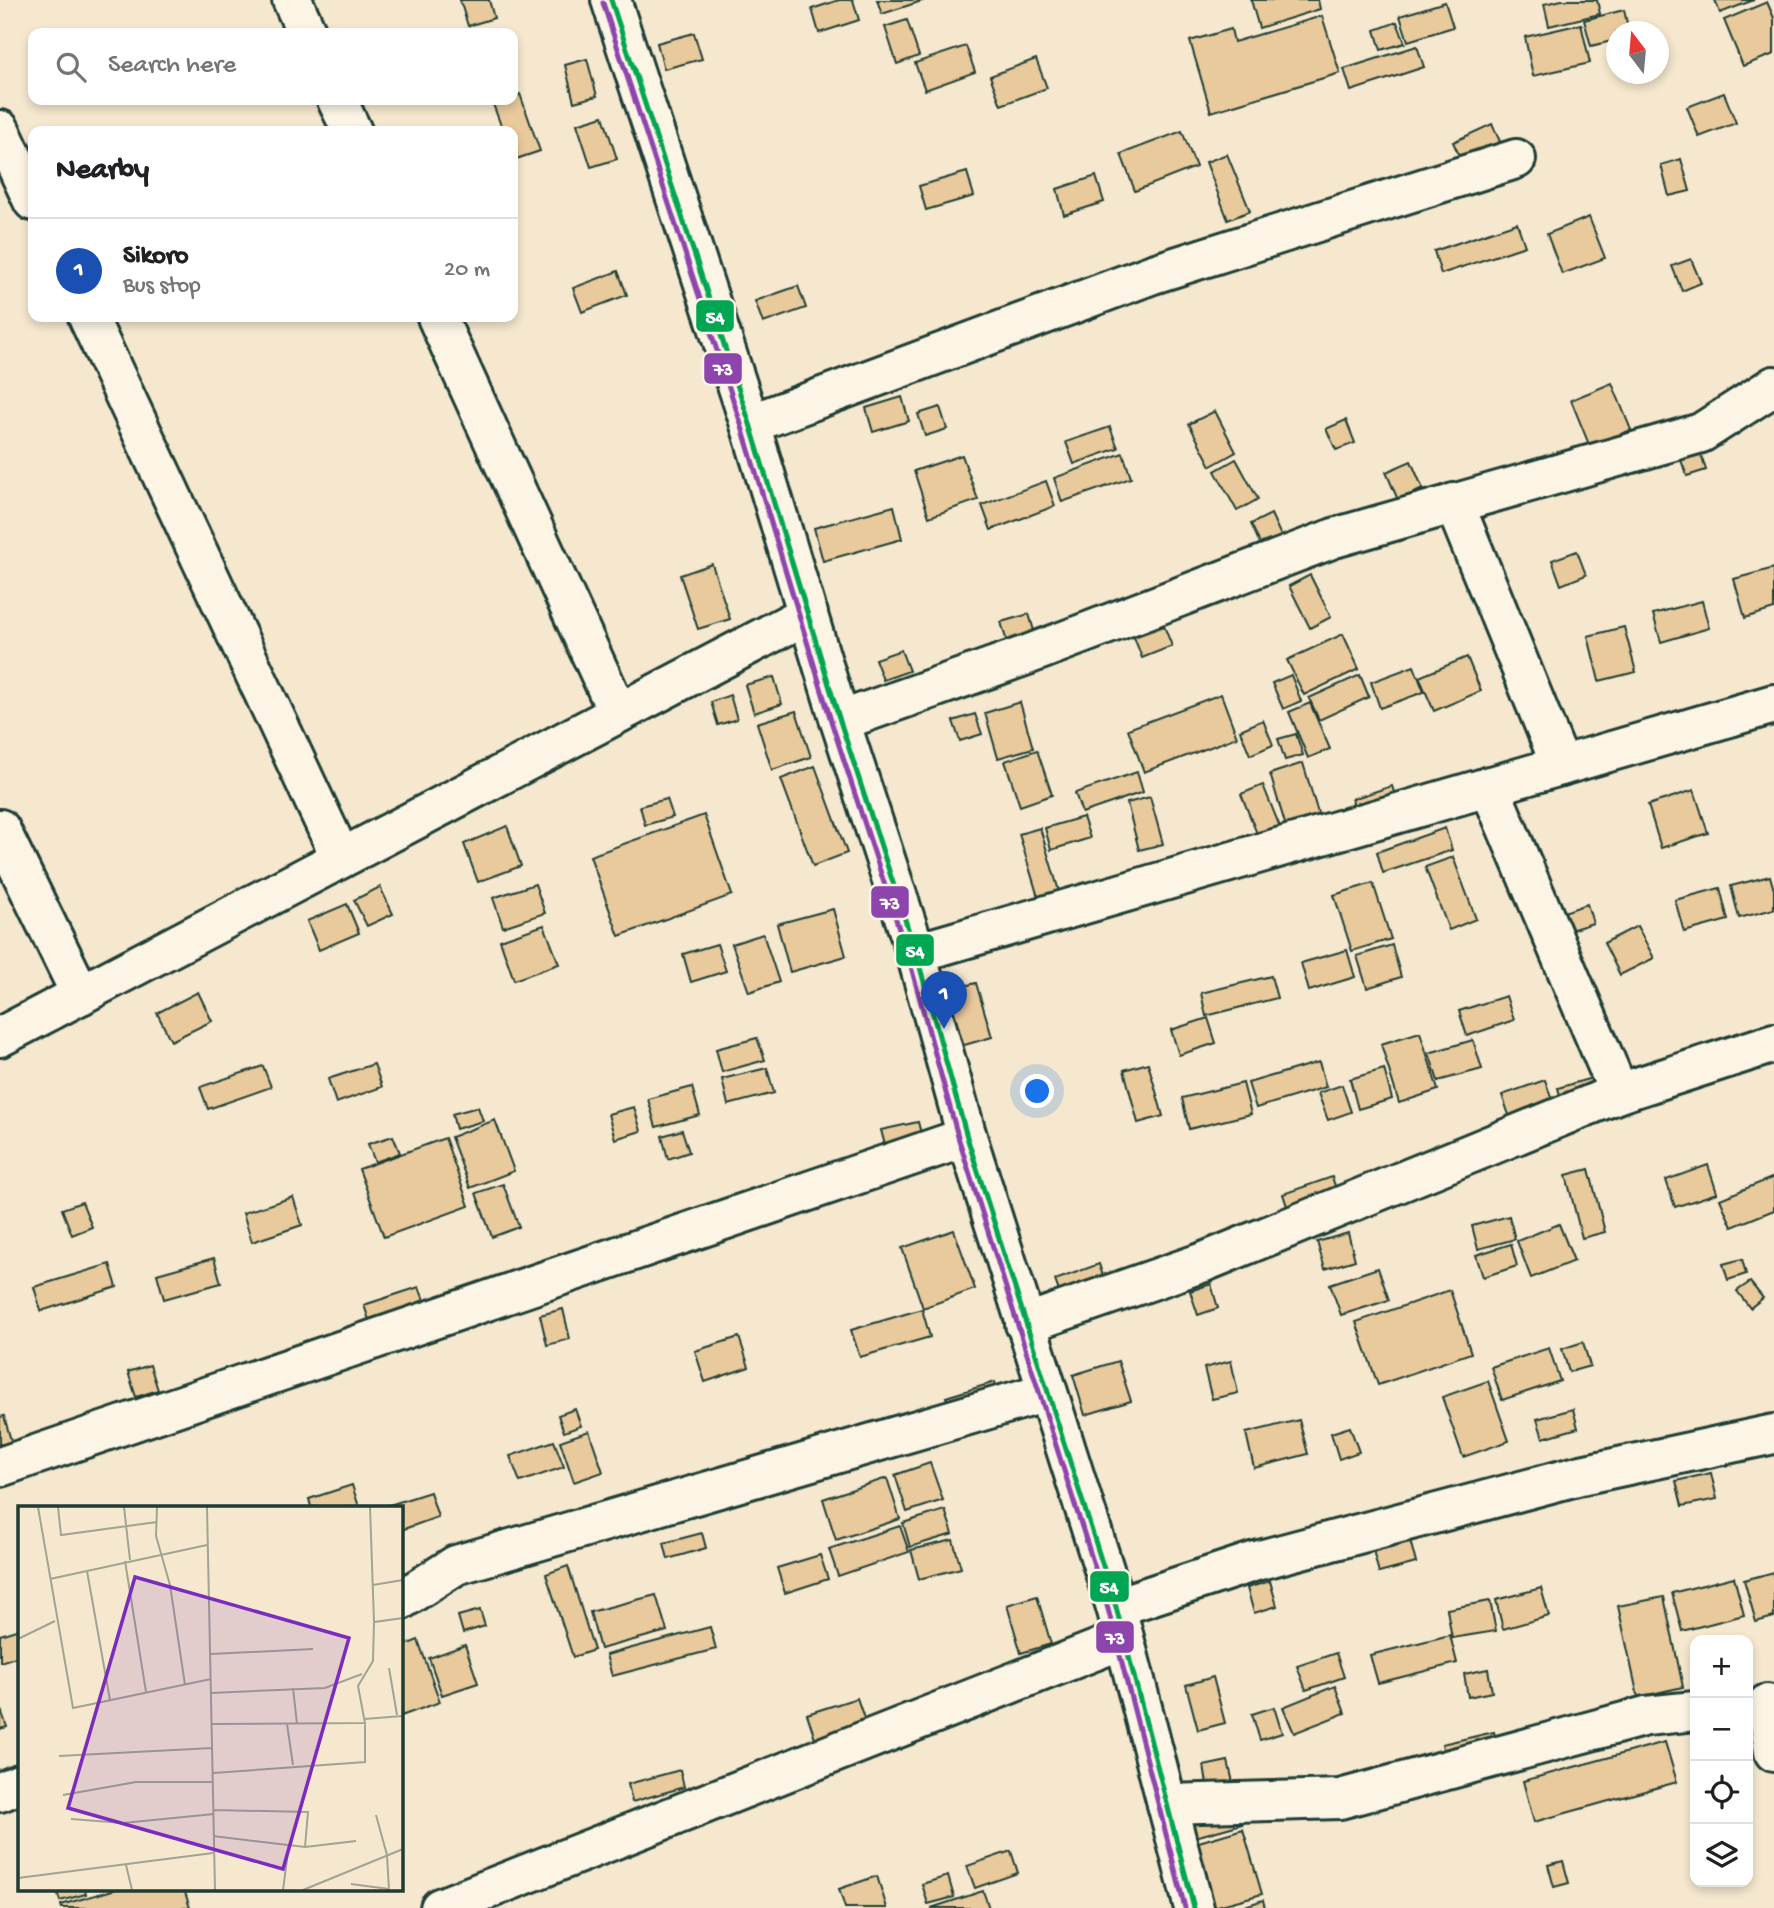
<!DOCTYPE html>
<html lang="en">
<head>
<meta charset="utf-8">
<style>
  body { margin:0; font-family:"Gochi Hand",sans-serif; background:#f6f6f6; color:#202124 }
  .controls { position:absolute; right:21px; bottom:21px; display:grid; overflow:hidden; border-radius:14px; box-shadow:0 4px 10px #0003 }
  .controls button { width:63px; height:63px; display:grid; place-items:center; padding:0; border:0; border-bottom:2px solid #e0e0e0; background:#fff; color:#202124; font:35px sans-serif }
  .compass { position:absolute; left:1606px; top:21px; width:63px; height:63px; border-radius:50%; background:#fff; box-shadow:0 4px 10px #0003; rotate:344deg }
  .you { position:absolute; left:1038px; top:1092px; width:24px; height:24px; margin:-18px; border:5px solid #fff; border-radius:50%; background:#1a73e8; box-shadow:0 0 0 10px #1a73e833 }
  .badge { display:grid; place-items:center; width:46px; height:46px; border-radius:50%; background:#b45309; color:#fff; font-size:23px; font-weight:700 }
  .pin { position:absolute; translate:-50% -58px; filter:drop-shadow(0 2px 4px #0008) }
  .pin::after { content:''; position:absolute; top:37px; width:24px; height:21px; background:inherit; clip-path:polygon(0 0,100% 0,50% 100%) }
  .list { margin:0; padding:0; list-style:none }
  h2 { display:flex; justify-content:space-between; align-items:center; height:91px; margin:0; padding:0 28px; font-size:30px }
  h2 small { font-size:23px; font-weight:400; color:#757577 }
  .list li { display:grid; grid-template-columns:46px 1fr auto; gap:21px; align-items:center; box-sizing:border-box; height:105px; padding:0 28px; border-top:2px solid #e0e0e0 }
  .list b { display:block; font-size:26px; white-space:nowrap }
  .list p { margin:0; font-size:23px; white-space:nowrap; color:#757577 }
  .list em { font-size:23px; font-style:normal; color:#757577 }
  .icon { flex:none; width:38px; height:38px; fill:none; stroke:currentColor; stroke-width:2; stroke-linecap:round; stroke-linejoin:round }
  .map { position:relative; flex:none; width:1774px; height:1908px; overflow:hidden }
  .search { position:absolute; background:#fff; box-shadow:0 4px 10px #0003; left:28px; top:28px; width:490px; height:77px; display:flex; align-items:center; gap:18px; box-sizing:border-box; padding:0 24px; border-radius:14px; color:#757577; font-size:26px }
  .panel { position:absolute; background:#fff; box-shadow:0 4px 10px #0003; left:28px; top:126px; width:490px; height:196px; border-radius:14px }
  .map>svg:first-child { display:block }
  .building { fill:#e9ca9c; stroke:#1f3d34; stroke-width:2 }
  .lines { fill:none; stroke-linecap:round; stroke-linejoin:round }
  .street-casing { stroke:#1f3d34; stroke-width:44 }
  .secondary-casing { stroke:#1f3d34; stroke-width:44 }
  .street { stroke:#fcf5e5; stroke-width:38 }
  .secondary { stroke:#fcf5e5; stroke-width:38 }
  .bus-1-casing { stroke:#fcf5e5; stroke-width:10 }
  .bus-2-casing { stroke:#fcf5e5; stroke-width:10 }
  .bus-1 { stroke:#00a651; stroke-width:5 }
  .bus-2 { stroke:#8e44ad; stroke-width:5 }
  .inset-road { fill:none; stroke:#a0a491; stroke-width:2 }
  .view { fill:#7b2cbf; fill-opacity:0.15; stroke:#7b2cbf; stroke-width:3.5 }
  .inset-edge { fill:none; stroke:#1f3d34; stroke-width:3.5 }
  .line-badge { stroke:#fcf5e5; stroke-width:2.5 }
  .badge-label { font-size:19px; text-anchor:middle; font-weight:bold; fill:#fff }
</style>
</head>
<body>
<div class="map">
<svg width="1774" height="1908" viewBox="0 0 1774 1908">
  <rect width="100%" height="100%" fill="#f6e8cf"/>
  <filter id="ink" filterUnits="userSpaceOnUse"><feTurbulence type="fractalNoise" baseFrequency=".0143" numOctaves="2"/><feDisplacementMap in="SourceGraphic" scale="14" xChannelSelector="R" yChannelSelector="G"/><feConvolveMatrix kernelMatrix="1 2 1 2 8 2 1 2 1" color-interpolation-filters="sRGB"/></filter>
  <g filter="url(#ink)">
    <g class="building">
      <polygon points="460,0 489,0 494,18 468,26"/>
      <polygon points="839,0 853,0 859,20 819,33 812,9"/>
      <polygon points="877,0 925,0 882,14"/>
      <polygon points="1251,0 1318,0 1320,9 1259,28"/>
      <polygon points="1562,0 1597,0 1600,14 1549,26 1544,4"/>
      <polygon points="1715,0 1754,0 1720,13"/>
      <polygon points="1445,2 1453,27 1408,41 1400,16"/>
      <polygon points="1767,2 1774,18 1774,54 1743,66 1724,20"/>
      <polygon points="1624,10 1629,32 1616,32 1616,40 1591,46 1584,20"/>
      <polygon points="1322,16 1340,73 1211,112 1190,41 1231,29 1234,42"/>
      <polygon points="907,20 919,56 897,64 885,27"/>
      <polygon points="1397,22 1405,43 1381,50 1375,30"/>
      <polygon points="1581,24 1590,63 1533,76 1525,37"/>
      <polygon points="694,33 702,59 664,69 657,43"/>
      <polygon points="966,46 975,72 925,90 915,63"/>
      <polygon points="1417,46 1424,67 1351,91 1344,69"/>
      <polygon points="587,59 597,96 574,102 565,65"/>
      <polygon points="1036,59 1047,88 1001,105 990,76"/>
      <polygon points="1724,93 1736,123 1699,137 1687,107"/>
      <polygon points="520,94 540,151 513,160 513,131 503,131 493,104 513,100 513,97"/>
      <polygon points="603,116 617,159 591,167 577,124"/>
      <polygon points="1492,124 1503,148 1464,166 1453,142"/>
      <polygon points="1182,131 1196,167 1135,191 1121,154"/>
      <polygon points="1227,154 1250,211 1228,220 1206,162"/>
      <polygon points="1681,159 1690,191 1669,196 1661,165"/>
      <polygon points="967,172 974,196 926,210 919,186"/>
      <polygon points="1096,176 1104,202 1064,215 1057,189"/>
      <polygon points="1589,217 1605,258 1562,274 1547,234"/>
      <polygon points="1517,223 1525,246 1441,274 1434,251"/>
      <polygon points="1691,259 1701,283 1682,291 1672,266"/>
      <polygon points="618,271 627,295 582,312 573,288"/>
      <polygon points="798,286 806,308 763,323 755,301"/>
      <polygon points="1612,383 1631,430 1590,447 1571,400"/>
      <polygon points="902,397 909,421 873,432 866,408"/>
      <polygon points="940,407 947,429 925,436 918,414"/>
      <polygon points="1215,411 1236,452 1211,466 1189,424"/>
      <polygon points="1346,420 1355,443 1336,450 1326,429"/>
      <polygon points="1110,427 1118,448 1074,464 1066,442"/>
      <polygon points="1699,449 1706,470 1687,476 1679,455"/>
      <polygon points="1123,453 1131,478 1062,502 1054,478"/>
      <polygon points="962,455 978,500 929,517 914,471"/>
      <polygon points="1236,459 1258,499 1237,511 1215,471"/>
      <polygon points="1411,461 1423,489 1398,500 1386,472"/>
      <polygon points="1046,481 1055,506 991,530 982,505"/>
      <polygon points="894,506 902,539 823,561 814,528"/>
      <polygon points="1271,514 1282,538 1262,548 1251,524"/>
      <polygon points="1577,551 1586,575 1561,585 1552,560"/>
      <polygon points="712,564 730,619 698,629 680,575"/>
      <polygon points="1774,568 1774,609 1745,618 1734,579"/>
      <polygon points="1310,575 1331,617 1310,628 1289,586"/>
      <polygon points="1702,601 1709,628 1661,642 1653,614"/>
      <polygon points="1029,614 1035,634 1007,642 1001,622"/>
      <polygon points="1164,626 1172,646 1142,658 1134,637"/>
      <polygon points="1624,627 1636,672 1599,681 1588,636"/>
      <polygon points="1343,634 1359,669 1304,695 1287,660"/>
      <polygon points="901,650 909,671 883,680 875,659"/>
      <polygon points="1467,657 1481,691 1434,711 1419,677"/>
      <polygon points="1414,666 1424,692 1380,708 1371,682"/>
      <polygon points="1291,675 1301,701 1283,709 1272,683"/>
      <polygon points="1360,675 1369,697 1319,720 1309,698"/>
      <polygon points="774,677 782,704 754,713 745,685"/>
      <polygon points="1221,694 1237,737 1144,772 1128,729"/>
      <polygon points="730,695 737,719 718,725 711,702"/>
      <polygon points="1020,702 1033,748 998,758 985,713"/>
      <polygon points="1310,703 1330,749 1308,758 1289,712"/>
      <polygon points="796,711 811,757 772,770 757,723"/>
      <polygon points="975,714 982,734 960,741 953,721"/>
      <polygon points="1263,720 1273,745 1250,755 1240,730"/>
      <polygon points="1296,734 1303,755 1285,760 1278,739"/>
      <polygon points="1037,750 1052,795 1020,806 1005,761"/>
      <polygon points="1303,763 1323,830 1290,840 1270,774"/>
      <polygon points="815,766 847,853 813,866 781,779"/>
      <polygon points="1137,772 1143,792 1082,813 1075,793"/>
      <polygon points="1263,785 1286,842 1264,851 1241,794"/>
      <polygon points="1392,786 1401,814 1360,826 1352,799"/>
      <polygon points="1694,790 1708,833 1661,848 1648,805"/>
      <polygon points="1150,797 1163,844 1139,850 1127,803"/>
      <polygon points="667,799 673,817 645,825 640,806"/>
      <polygon points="704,815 732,895 619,936 590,856"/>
      <polygon points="1083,817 1090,838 1051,850 1045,828"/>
      <polygon points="507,826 521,866 478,882 464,844"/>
      <polygon points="1040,828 1062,901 1041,907 1019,834"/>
      <polygon points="1445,828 1452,850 1383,873 1377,852"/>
      <polygon points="1453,857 1476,919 1449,930 1425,867"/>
      <polygon points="1770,876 1774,890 1774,909 1739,918 1731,886"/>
      <polygon points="1373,883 1391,939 1352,951 1334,895"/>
      <polygon points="535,884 545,913 503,927 493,898"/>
      <polygon points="380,887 393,914 367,926 354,900"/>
      <polygon points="1720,888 1728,920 1684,932 1675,900"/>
      <polygon points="347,904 359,933 319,950 307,921"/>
      <polygon points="1587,904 1593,923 1564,932 1558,914"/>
      <polygon points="833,909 846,956 790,972 777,924"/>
      <polygon points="544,925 559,964 514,980 500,940"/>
      <polygon points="1637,926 1654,958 1620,975 1604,943"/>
      <polygon points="763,934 779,982 749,992 732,944"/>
      <polygon points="717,944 726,971 691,982 683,954"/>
      <polygon points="1392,945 1401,977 1367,988 1357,956"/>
      <polygon points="1347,950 1355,977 1309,991 1301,963"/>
      <polygon points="1271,976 1277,998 1206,1016 1201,993"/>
      <polygon points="976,983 992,1037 961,1046 945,991"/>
      <polygon points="198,992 212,1021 171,1041 157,1013"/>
      <polygon points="1506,996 1514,1020 1467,1036 1459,1011"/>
      <polygon points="1208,1018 1216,1043 1179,1055 1171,1030"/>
      <polygon points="1420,1032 1438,1090 1399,1103 1381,1044"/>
      <polygon points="757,1038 765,1060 722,1072 716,1049"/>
      <polygon points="1473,1040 1482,1069 1438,1081 1429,1053"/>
      <polygon points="1319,1062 1326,1087 1256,1108 1248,1083"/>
      <polygon points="1148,1063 1163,1116 1138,1123 1124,1070"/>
      <polygon points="374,1064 382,1087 336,1103 328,1079"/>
      <polygon points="263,1066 271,1087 208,1109 200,1087"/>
      <polygon points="767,1068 774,1093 728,1105 722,1079"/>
      <polygon points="1384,1069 1392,1099 1358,1109 1350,1079"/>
      <polygon points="1595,1077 1601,1098 1564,1110 1558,1088"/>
      <polygon points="1545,1080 1558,1117 1515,1132 1502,1095"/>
      <polygon points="1243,1083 1251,1114 1189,1129 1182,1098"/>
      <polygon points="1342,1085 1351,1112 1328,1120 1318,1093"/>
      <polygon points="692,1087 700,1115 656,1127 648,1099"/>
      <polygon points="478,1107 483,1121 456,1129 452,1114"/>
      <polygon points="634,1107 641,1131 615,1139 608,1114"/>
      <polygon points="495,1120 514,1171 470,1188 451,1137"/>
      <polygon points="918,1122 923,1141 886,1149 881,1130"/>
      <polygon points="682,1130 689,1152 668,1159 662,1136"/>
      <polygon points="393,1136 400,1153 375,1162 368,1144"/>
      <polygon points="445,1138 469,1206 384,1237 359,1169"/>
      <polygon points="1708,1165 1717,1193 1675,1207 1666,1180"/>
      <polygon points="1589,1169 1605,1232 1582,1238 1566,1175"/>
      <polygon points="1332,1177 1341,1204 1292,1221 1283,1194"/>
      <polygon points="1774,1177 1774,1210 1732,1227 1720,1199"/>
      <polygon points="503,1184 519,1227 492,1237 476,1193"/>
      <polygon points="293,1197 302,1225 252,1242 243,1213"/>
      <polygon points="82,1202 92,1227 72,1235 62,1209"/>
      <polygon points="1509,1216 1515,1239 1478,1249 1472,1226"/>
      <polygon points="1559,1224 1574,1261 1531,1278 1517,1241"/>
      <polygon points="954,1230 975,1289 923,1308 902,1248"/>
      <polygon points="1348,1233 1355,1260 1325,1269 1317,1242"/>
      <polygon points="1511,1244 1517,1266 1483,1277 1476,1255"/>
      <polygon points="214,1258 221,1283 164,1299 157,1274"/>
      <polygon points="1742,1259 1746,1274 1728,1280 1723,1264"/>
      <polygon points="110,1264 117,1287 41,1311 34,1287"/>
      <polygon points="1099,1264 1107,1288 1063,1303 1055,1280"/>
      <polygon points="1378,1268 1389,1300 1341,1315 1330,1284"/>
      <polygon points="1750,1282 1763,1298 1750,1308 1737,1291"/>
      <polygon points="1211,1284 1218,1308 1198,1315 1190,1291"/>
      <polygon points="419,1287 430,1316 374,1335 364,1305"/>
      <polygon points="1450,1290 1471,1353 1378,1385 1356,1322"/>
      <polygon points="563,1309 570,1339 547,1345 540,1315"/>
      <polygon points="922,1309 930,1337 860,1357 851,1330"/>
      <polygon points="739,1337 749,1367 705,1382 695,1351"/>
      <polygon points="1583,1342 1590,1366 1569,1372 1562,1349"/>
      <polygon points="1549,1348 1560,1381 1502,1400 1491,1367"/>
      <polygon points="1118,1361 1131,1401 1085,1415 1073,1375"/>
      <polygon points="1231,1361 1238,1393 1212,1399 1204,1368"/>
      <polygon points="150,1365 158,1390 136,1397 128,1372"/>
      <polygon points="1488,1381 1509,1441 1463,1457 1442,1397"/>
      <polygon points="995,1382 1003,1407 954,1423 946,1397"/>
      <polygon points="575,1409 581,1426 564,1432 558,1415"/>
      <polygon points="1573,1409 1578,1428 1543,1438 1537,1419"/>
      <polygon points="4,1416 12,1444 0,1447 0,1417"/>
      <polygon points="1299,1420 1308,1454 1254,1468 1246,1433"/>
      <polygon points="1350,1427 1359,1452 1339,1459 1331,1433"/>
      <polygon points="589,1431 603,1472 574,1482 560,1441"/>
      <polygon points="554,1441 564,1467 520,1482 510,1456"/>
      <polygon points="930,1463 943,1500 907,1512 895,1475"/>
      <polygon points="1711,1473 1717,1499 1682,1506 1676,1481"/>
      <polygon points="887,1478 900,1519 836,1540 823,1499"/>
      <polygon points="352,1485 359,1507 311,1507 309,1499"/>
      <polygon points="430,1492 438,1517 401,1530 401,1507 383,1507"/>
      <polygon points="945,1510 953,1534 910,1547 903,1523"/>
      <polygon points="900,1526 909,1552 838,1576 829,1549"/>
      <polygon points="702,1533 706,1548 668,1559 664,1543"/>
      <polygon points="953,1540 961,1568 919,1579 911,1550"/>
      <polygon points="1410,1540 1416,1563 1379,1573 1373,1550"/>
      <polygon points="820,1555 828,1579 785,1593 777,1568"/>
      <polygon points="568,1566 594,1650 573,1657 546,1574"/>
      <polygon points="1774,1572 1774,1617 1756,1622 1744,1580"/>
      <polygon points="1734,1577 1744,1615 1682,1631 1672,1593"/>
      <polygon points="1270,1581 1277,1606 1254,1613 1247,1588"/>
      <polygon points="1541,1588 1549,1616 1503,1629 1496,1600"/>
      <polygon points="656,1595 667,1631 600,1649 590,1612"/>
      <polygon points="1037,1596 1051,1644 1021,1653 1007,1605"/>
      <polygon points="1664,1597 1683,1687 1638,1697 1618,1606"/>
      <polygon points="1490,1601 1496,1631 1452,1638 1447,1609"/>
      <polygon points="480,1610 485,1626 463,1633 458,1616"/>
      <polygon points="710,1627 716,1649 612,1676 606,1655"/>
      <polygon points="19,1629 19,1656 0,1662 0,1635"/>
      <polygon points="1450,1635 1457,1663 1378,1683 1370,1655"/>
      <polygon points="418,1640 440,1702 401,1716 401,1647"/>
      <polygon points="465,1645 478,1683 442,1695 429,1658"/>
      <polygon points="1336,1653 1344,1677 1306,1690 1297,1666"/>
      <polygon points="1488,1669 1492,1692 1468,1697 1464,1674"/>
      <polygon points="1213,1677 1225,1723 1198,1730 1186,1685"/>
      <polygon points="1335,1686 1345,1713 1294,1733 1283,1707"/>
      <polygon points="857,1698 867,1727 817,1744 807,1714"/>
      <polygon points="0,1707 7,1727 0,1729"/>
      <polygon points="1274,1707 1282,1733 1260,1740 1252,1714"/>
      <polygon points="1494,1732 1501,1760 1448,1772 1442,1744"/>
      <polygon points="1665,1742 1677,1782 1534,1822 1523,1781"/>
      <polygon points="1228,1761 1235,1791 1209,1796 1204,1766"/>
      <polygon points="680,1770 684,1787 632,1802 628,1784"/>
      <polygon points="1235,1802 1242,1824 1195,1837 1186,1807"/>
      <polygon points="1243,1829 1262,1894 1210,1908 1192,1844"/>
      <polygon points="1011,1851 1018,1873 975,1888 967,1866"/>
      <polygon points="1563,1861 1569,1883 1554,1887 1548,1865"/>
      <polygon points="877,1876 887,1908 845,1908 839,1889"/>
      <polygon points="948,1876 954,1897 928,1904 922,1884"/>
      <polygon points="56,1889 85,1889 86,1894 60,1901"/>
      <polygon points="116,1889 184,1889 190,1908 62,1908 61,1905"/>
      <polygon points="983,1891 989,1908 931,1908"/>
      <polygon points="1263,1900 1265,1908 1239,1908"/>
    </g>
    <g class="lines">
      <g class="street-casing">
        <g id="street">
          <polyline points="292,0 307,33"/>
          <polyline points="337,100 352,131"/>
          <polyline points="0,130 33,201"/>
          <polyline points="88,317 341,858"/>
          <polyline points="437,317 618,713"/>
          <polyline points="750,424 1153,274 1516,159"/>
          <polyline points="1454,503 1561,766"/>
          <polyline points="840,721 1027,655 1334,538 1701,433 1774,386"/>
          <polyline points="1489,786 1619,1093"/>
          <polyline points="0,829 81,995"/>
          <polyline points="916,953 1774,704"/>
          <polyline points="0,1037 808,614"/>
          <polyline points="1025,1324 1204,1262 1619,1093 1774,1043"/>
          <polyline points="0,1467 967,1137"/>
          <polyline points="401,1600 456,1565 1047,1392"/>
          <polyline points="1116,1607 1256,1561 1581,1475 1774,1434"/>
          <polyline points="1767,1704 1774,1752"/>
          <polyline points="0,1792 19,1784"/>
          <polyline points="1167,1804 1340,1799 1646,1716 1695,1711"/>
          <polyline points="440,1908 1124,1639"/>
        </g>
      </g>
      <g class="secondary-casing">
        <polyline id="secondary" points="611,0 750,424 840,721 916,953 967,1137 1116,1607 1194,1908"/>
      </g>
      <use href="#street" class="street"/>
      <use href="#secondary" class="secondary"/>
      <g class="bus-1-casing">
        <polyline id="bus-1" points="611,0 750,424 840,721 916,953 967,1137 1116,1607 1194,1908"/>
      </g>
      <g class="bus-2-casing">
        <polyline id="bus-2" points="603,3 742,427 832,724 908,956 959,1140 1108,1609 1185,1908"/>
      </g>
      <use href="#bus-1" class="bus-1"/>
      <use href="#bus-2" class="bus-2"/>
    </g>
  </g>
  <g transform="translate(18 1506)">
    <rect width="385" height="385" fill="#f6e8cf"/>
    <path class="inset-road" d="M20,1L55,202L193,173M40,1L43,29L139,16M106,1L112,54M139,1L138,30L152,79L167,179M189,1L197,384M352,1L356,116L385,112M107,55L128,186M69,65L92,194M32,73L189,39M355,79L385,74M0,133L37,115M193,148L295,143M371,162L379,209M275,182L279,218M193,187L307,182L344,168M346,213L385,210M194,218L347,217L340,180L355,155L356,116M269,218L275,259M41,250L194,242M195,267L347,256V217M45,289L118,276H195M196,304L290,306L287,341M358,309L369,349L371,384M53,313L105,317L196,308M195,330L287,341L338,335M108,359L114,384M0,372L195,347M333,378L371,383M265,384L271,338M285,384L385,343"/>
    <path class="view" d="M117,71L331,132L265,363L50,302Z"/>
    <rect width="385" height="385" class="inset-edge"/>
  </g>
  <g class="line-badge">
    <rect x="695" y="299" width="40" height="34" rx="7" fill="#00a651"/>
    <rect x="703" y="352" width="40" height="33" rx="7" fill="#8e44ad"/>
    <rect x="870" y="885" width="40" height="34" rx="7" fill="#8e44ad"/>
    <rect x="895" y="933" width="40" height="34" rx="7" fill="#00a651"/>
    <rect x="1089" y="1570" width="41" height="33" rx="7" fill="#00a651"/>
    <rect x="1095" y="1620" width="40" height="34" rx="7" fill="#8e44ad"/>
  </g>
  <g class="badge-label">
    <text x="715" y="323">54</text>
    <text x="723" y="375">73</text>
    <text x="890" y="909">73</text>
    <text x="915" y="957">54</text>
    <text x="1109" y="1593">54</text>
    <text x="1115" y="1644">73</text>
  </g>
</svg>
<div class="controls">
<button>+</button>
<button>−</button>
<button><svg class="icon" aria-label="locate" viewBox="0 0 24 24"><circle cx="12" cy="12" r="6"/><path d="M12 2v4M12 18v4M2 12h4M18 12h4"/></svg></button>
<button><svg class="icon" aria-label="layers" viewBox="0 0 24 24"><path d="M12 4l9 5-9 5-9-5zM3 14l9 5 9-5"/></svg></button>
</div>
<svg class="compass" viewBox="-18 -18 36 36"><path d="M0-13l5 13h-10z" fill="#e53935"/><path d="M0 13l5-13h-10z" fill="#757577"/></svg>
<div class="you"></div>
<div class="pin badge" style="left:944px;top:1029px;background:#1a4fb4">1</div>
<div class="search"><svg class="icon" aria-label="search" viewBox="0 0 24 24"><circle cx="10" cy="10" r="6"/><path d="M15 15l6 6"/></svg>Search here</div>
<section class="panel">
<h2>Nearby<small></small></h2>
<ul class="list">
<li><span class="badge" style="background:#1a4fb4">1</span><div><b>Sikoro</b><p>Bus stop</p></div><em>20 m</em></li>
</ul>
</section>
</div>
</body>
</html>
